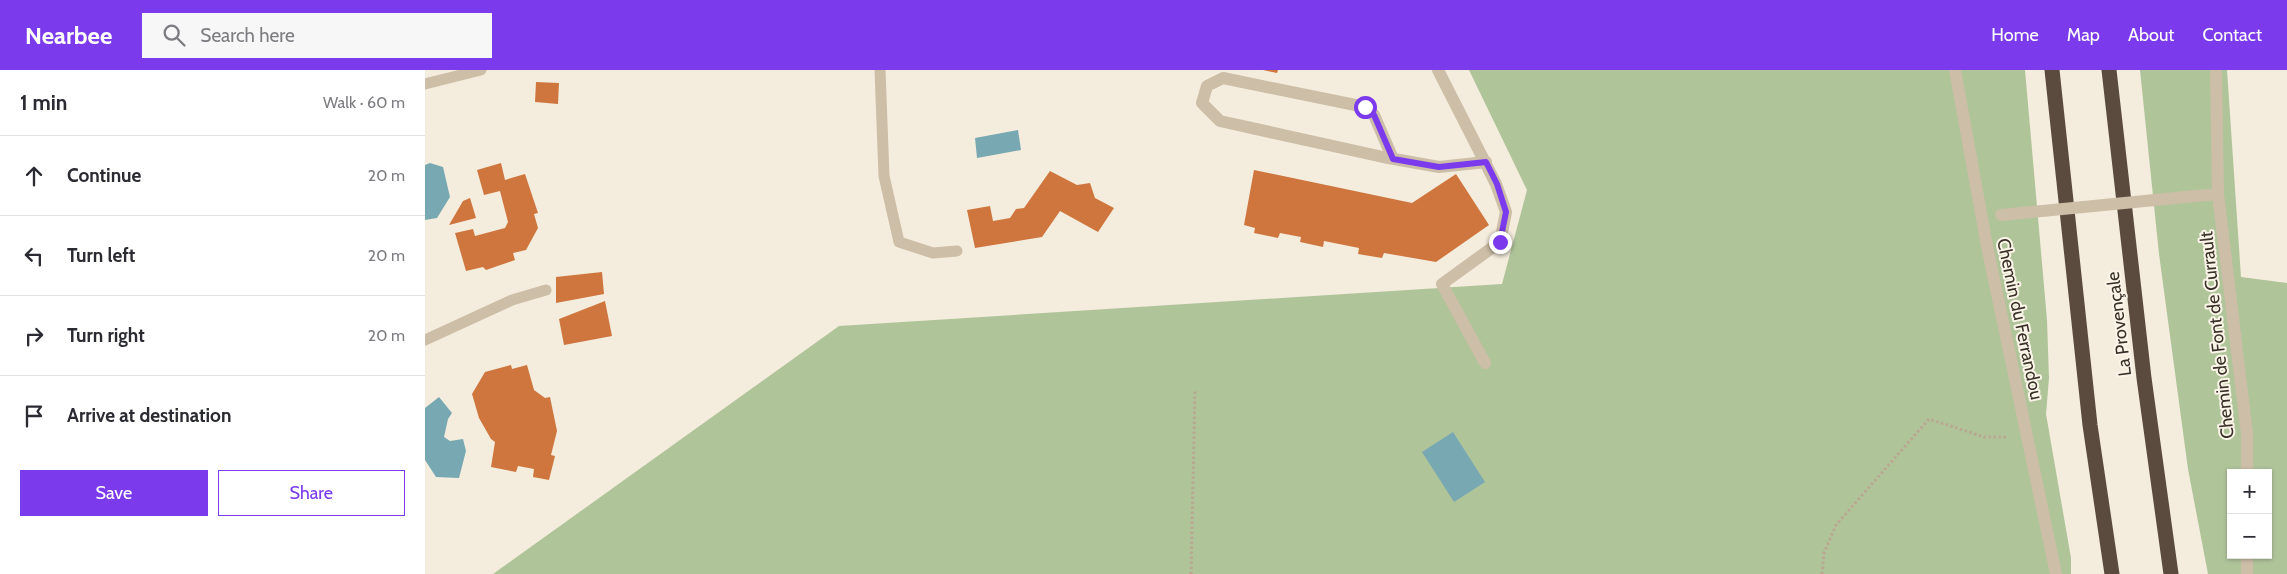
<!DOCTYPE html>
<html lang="en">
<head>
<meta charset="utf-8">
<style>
  body { margin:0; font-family:Cabin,sans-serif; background:#f7f7f7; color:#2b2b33 }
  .controls { position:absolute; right:15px; bottom:15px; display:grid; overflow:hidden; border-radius:0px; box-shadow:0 1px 4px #0004 }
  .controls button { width:45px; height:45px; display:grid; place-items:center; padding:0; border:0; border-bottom:1px solid #e1e1e2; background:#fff; color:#2b2b33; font:25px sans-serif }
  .stop { position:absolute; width:15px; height:15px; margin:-11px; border:4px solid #7c3aed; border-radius:50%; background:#fff }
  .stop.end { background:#7c3aed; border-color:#fff; box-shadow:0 1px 5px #0008 }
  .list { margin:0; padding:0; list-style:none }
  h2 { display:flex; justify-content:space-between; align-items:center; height:65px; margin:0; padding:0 20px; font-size:21px }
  h2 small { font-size:16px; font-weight:400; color:#7c7c81 }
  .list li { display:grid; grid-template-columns:32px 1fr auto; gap:15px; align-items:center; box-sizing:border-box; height:80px; padding:0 20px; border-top:1px solid #e1e1e2 }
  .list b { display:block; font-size:19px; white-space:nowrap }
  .list em { font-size:16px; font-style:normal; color:#7c7c81 }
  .actions { display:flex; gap:10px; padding:15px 20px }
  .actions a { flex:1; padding:11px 0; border:1px solid #7c3aed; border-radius:0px; text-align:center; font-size:18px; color:#7c3aed }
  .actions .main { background:#7c3aed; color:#fff }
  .icon { flex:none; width:28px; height:28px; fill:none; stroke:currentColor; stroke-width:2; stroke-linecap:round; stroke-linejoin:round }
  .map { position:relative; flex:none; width:1862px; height:504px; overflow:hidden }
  header { display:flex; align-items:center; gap:30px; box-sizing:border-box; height:70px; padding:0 25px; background:#7c3aed; color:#fff }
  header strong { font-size:24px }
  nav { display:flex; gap:28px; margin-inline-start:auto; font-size:18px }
  .search { width:350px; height:45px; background:#f7f7f7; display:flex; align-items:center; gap:12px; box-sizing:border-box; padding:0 18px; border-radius:0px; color:#7c7c81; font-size:19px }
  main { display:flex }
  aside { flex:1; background:#fff }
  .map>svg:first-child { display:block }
  .green { fill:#b0c49a; fill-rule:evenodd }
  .water { fill:#78a9b3 }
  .building { fill:#cf763f }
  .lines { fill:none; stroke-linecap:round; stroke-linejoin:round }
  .path { stroke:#b9a891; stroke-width:3; stroke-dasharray:2.5 2.5; stroke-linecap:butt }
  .lane { stroke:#cdbea7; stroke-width:11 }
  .street { stroke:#cdbea7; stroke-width:12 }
  .highway { stroke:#5b4b3e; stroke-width:15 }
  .street-bridge { stroke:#cdbea7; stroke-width:12 }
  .route { stroke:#7c3aed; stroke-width:6 }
  .labels { text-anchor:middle; stroke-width:4; stroke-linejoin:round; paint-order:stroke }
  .street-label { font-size:18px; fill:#393028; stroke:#fbf5e9 }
</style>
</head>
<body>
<header>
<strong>Nearbee</strong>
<div class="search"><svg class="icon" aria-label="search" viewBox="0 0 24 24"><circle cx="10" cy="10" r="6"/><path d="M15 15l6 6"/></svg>Search here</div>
<nav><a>Home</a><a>Map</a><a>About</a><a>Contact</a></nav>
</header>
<main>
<aside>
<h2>1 min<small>Walk · 60 m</small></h2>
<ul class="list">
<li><svg class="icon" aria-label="ahead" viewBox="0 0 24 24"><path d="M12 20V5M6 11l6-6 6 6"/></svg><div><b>Continue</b></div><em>20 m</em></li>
<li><svg class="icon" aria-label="left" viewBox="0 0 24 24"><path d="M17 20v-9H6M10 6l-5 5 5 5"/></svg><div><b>Turn left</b></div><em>20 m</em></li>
<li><svg class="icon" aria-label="right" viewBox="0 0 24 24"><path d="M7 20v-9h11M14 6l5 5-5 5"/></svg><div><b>Turn right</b></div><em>20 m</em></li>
<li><svg class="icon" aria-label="arrive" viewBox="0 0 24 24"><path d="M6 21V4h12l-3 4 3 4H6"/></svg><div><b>Arrive at destination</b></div></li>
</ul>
<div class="actions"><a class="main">Save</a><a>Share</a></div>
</aside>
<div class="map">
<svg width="1862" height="504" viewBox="0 0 1862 504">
  <rect width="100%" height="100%" fill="#f4ecdc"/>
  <g class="green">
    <polygon points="1044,0 1600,0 1622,250 1624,308 1621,344 1646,488 1646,504 68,504 414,256 1077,214 1102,120"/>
    <path d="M1715,0H1802L1816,207L1862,213V504H1783L1763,399L1734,184ZM1806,403H1843V485H1806Z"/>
  </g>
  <g class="water">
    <polygon points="593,60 596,80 552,88 550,68"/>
    <polygon points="5,93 18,97 25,127 12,148 0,150 0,95"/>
    <polygon points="14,327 27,343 23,349 19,367 25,371 38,369 41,381 34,408 11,407 0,390 0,338"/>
    <polygon points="1028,362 1060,412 1029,432 997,382"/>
  </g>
  <g class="building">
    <polygon points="838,0 853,0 852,3"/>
    <polygon points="111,12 134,13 133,34 110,32"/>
    <polygon points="76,93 80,110 100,104 113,143 109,144 113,158 101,180 88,183 90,190 61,200 58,197 41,201 30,163 48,159 50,166 80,158 83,152 75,121 59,125 52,100"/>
    <polygon points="829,100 987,133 1031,104 1064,155 1011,192 959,183 957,188 933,184 934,178 899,171 898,177 875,172 876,167 855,163 853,168 829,163 830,158 819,155"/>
    <polygon points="625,101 652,115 665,113 670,128 689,138 673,162 635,141 617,167 550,178 542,140 565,136 568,151 585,148 591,139 599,138"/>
    <polygon points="45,128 51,148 24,155 38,131"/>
    <polygon points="177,202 179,224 131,233 131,207"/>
    <polygon points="180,231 187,266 139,275 134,249"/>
    <polygon points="86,295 87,299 102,295 109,320 120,328 125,327 132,361 126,385 130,386 124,410 108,407 109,399 93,396 91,402 66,397 70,372 66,369 54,348 47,324 60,302"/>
  </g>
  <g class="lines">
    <g class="path">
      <polyline points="766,504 770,321"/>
      <polyline points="1397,504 1399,483 1411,455 1504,349 1559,367 1583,367"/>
    </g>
    <g class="lane">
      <polyline points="455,0 459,106 474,172 508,183 532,181"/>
      <polyline points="0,14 56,0"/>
      <polyline points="0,270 87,230 121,220"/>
    </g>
    <g class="street">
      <polyline points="1013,0 1071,114 1081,142 1075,172 1017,214 1060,293"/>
      <polyline points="1530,0 1562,176 1631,504"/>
      <polyline points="1791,0 1793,124 1822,364 1822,403"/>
      <polyline points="968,89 949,45 940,37 798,8 782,16 777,33 795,51 958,87 1014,97 1061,92"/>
      <polyline points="1771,126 1793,124"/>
      <polyline points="1822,485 1822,504"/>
    </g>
    <g class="highway">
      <polyline points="1627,0 1665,355 1687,504"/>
      <polyline points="1684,0 1719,308 1746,504"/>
    </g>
    <polyline class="street-bridge" points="1576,145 1771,126"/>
  </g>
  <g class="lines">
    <polyline class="route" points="940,37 949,45 968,89 1014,97 1061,92 1072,114 1081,142 1075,172"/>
  </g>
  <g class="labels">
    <g class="street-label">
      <text transform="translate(1595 249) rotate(78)" y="6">Chemin du Ferrandou</text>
      <text transform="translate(1694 254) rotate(-97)" y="6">La Provençale</text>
      <text transform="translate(1792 265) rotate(-96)" y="6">Chemin de Font de Currault</text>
    </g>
  </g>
</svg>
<div class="controls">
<button>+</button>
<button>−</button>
</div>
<div class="stop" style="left:940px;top:37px"></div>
<div class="stop end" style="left:1075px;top:172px"></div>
</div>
</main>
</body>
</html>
